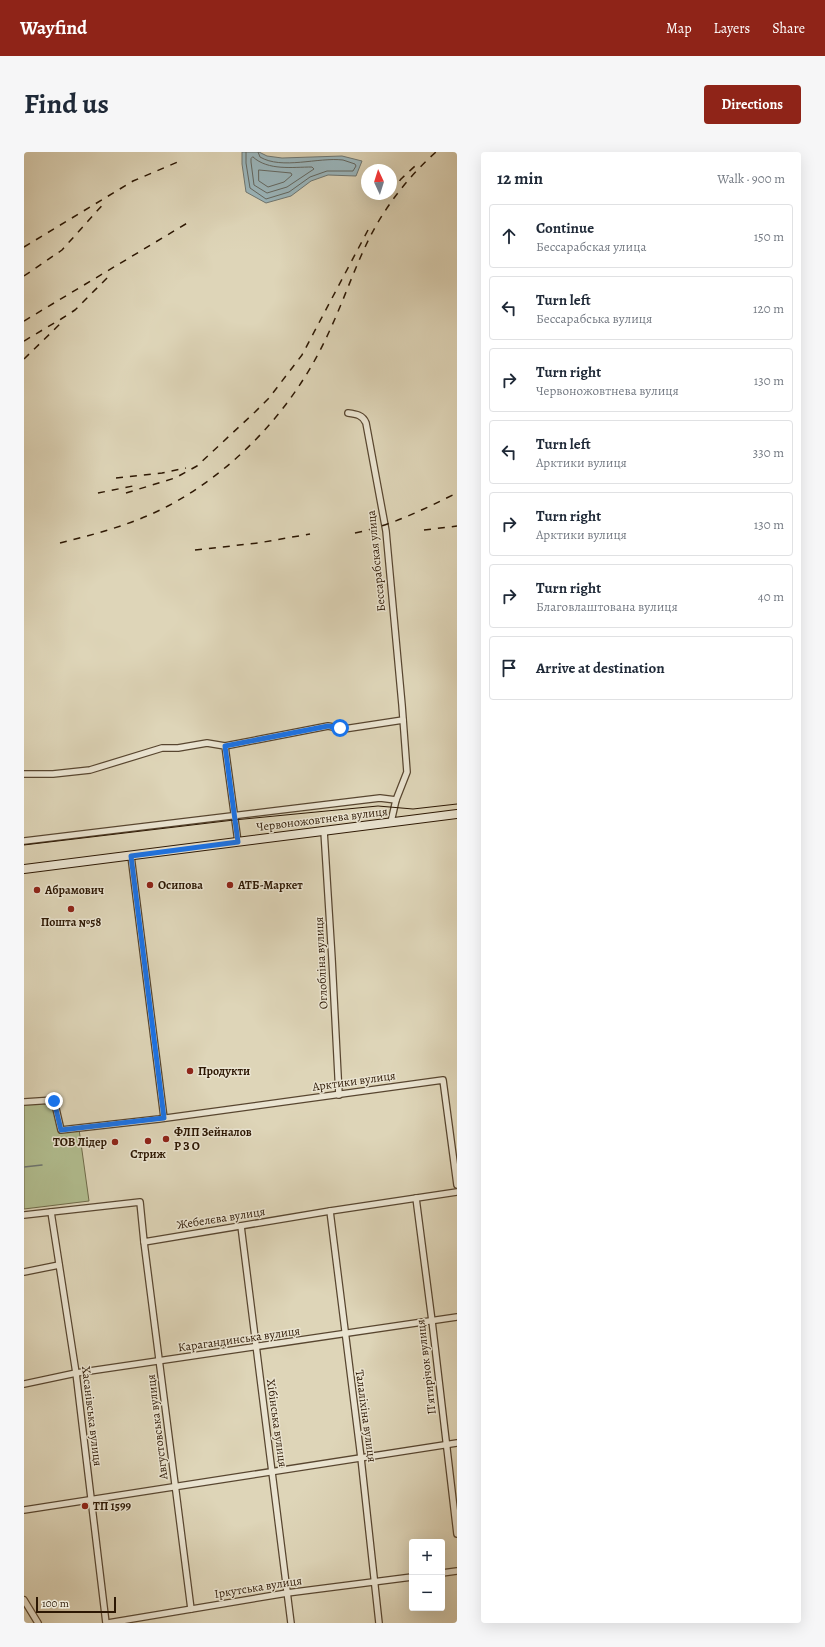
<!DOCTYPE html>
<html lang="en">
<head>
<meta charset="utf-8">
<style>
  body { margin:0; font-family:Alegreya,serif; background:#f6f6f7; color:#1f2937 }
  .controls { position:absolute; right:12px; bottom:12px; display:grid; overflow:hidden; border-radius:4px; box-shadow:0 4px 16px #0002 }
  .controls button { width:36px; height:36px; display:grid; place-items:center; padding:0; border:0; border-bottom:1px solid #e0e1e3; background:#fff; color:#1f2937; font:20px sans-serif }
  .compass { position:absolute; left:337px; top:12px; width:36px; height:36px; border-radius:50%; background:#fff; box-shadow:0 4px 16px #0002; rotate:356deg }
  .scale { position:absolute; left:12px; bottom:10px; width:80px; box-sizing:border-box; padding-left:4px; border:2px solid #2c1703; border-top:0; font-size:11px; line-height:14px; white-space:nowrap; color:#2c1703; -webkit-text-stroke:3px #eae4d1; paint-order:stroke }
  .stop { position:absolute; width:12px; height:12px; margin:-9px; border:3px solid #1a73e8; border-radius:50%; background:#fff }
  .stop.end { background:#1a73e8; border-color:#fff; box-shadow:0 1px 4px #0008 }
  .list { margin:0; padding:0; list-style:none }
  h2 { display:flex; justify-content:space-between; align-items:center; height:52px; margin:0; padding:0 16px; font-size:17px }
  h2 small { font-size:13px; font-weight:400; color:#747a83 }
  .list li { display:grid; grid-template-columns:26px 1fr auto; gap:12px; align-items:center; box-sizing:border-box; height:64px; margin:0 8px 8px; padding:0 8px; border:1px solid #e0e1e3; border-radius:4px }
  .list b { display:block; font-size:15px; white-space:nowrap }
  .list p { margin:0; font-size:13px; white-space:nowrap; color:#747a83 }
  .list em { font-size:13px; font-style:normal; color:#747a83 }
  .icon { flex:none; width:22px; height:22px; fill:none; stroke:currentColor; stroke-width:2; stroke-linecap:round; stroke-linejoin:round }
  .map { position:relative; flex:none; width:433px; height:1471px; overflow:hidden; border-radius:4px }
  header { display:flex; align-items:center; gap:24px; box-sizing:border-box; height:56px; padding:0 20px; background:#8f2418; color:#fff }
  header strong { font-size:19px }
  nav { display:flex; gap:22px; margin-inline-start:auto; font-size:14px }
  .intro { display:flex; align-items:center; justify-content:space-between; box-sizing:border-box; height:96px; padding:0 24px }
  h1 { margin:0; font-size:28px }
  .button { padding:10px 18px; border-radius:4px; background:#8f2418; color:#fff; font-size:14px; font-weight:700 }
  main { display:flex; gap:24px; padding:0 24px }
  aside { flex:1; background:#fff; border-radius:4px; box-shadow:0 4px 16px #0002 }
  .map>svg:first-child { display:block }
  .green { fill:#b1bd8f; stroke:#6e6a49 }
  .water { fill:#9ab5bb; stroke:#6e7671 }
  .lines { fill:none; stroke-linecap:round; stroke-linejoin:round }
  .shore { stroke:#63665f; stroke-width:1 }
  .stream { stroke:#6e7671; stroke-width:1.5 }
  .street-casing { stroke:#584630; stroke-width:8 }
  .secondary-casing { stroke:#2c1703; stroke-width:10 }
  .street { stroke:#eae4d1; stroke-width:5.5 }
  .secondary { stroke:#eae4d1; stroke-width:8 }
  .tram { stroke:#2c1703; stroke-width:1 }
  .rail { stroke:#2c1703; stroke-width:1.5; stroke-dasharray:7 7; stroke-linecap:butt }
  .route { stroke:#1a73e8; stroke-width:5 }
  .poi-dot { fill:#8f2418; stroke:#eae4d1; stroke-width:1.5 }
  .labels { text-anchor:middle; stroke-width:3; stroke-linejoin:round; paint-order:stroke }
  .street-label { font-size:12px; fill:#2c1703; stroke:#eae4d1 }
  .poi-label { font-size:12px; font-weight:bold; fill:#2c1703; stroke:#eae4d1; text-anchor:start }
</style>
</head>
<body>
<header>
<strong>Wayfind</strong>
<nav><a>Map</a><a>Layers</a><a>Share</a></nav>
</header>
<div class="intro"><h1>Find us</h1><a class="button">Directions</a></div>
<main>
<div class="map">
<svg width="433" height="1471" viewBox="0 0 433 1471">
  <rect width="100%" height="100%" fill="#ded5b8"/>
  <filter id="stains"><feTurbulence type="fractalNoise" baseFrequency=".005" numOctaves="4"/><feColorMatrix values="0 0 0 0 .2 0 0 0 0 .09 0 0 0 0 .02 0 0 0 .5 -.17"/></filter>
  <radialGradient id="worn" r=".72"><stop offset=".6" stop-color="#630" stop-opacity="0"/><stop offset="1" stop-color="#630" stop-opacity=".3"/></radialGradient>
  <polygon class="green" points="29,949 36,979 55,977 65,1049 0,1057 0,952"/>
  <polygon class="water" points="218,0 235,0 243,4 258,6 318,4 338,9 332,24 304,23 287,29 267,44 242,51 222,40 218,12"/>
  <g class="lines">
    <g class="shore">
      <path d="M222,0V11L226,36L242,47L265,40L286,25L303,19H329L332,14L331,12C327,11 323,9 319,8C294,5 258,18 236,5L234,0"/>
      <path d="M229,5C244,19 269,15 288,15L290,17L263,35L243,41L230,33L227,10V7Z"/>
      <polygon points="235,18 267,21 268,23 260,30 244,35 235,29"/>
    </g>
    <polyline class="stream" points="0,1015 18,1013"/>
    <g class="street-casing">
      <g id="street">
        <path d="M324,261C332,262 339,263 342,271L362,379L378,553L383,620L372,648L367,670"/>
        <polyline points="201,594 304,574 320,577 379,568"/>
        <polyline points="0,622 29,622 66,618 138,596 154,596 183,591 201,594 214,690"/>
        <polyline points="300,679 308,807 315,943"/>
        <polyline points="0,689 356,646 372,648"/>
        <polyline points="107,704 140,966"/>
        <polyline points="0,950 30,948 37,978 135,967 419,928 433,1033"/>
        <polyline points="392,1046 408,1169 433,1382"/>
        <polyline points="306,1059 337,1306 355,1471"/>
        <polyline points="27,1060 52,1221 82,1471"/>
        <polyline points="0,1063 116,1050 120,1090 306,1059 433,1040"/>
        <polyline points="217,1074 267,1471"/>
        <polyline points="120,1090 167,1457"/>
        <polyline points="0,1120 35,1113"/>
        <polyline points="0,1232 52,1221 433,1165"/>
        <polyline points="0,1358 433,1291"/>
        <polyline points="418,1421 433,1419"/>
        <polyline points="0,1448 14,1471"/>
        <polyline points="84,1471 263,1441 388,1425"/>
      </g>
    </g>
    <g class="secondary-casing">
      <polyline id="secondary" points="0,717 433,662"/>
    </g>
    <use href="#street" class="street"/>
    <use href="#secondary" class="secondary"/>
    <polyline class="tram" points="0,693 210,668 354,654 389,657 433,652"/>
    <g class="rail">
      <polyline points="367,40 377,27 391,14"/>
      <polyline points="0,95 109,29 156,9"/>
      <polyline points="0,124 38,98 82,49"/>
      <polyline points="0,169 165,70"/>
      <polyline points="0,189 37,167 51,158 88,121"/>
      <polyline points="0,207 37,171"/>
      <polyline points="92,326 138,321 162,316"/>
      <polyline points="74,341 114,333"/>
      <polyline points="102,341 151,326 173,314 231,260 245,246 278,203 344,78"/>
      <polyline points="400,378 433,374"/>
      <path d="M331,381C369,373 398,358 433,341"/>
      <path d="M36,391C72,382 110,372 144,354C215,316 272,253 305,180C320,148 331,114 347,83C363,52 386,23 412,0"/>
      <polyline points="171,398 234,391 286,382"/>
    </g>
  </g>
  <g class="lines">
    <polyline class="route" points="30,949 37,978 140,966 107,704 214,690 201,594 304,574 316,576"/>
  </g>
  <g class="poi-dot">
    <circle cx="126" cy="733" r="4"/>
    <circle cx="206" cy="733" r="4"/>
    <circle cx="13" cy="738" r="4"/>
    <circle cx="47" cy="757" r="4"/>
    <circle cx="166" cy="919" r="4"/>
    <circle cx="142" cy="987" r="4"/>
    <circle cx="124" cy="989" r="4"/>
    <circle cx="91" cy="990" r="4"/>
    <circle cx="61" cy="1354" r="4"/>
  </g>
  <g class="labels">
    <g class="street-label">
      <text transform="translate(352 409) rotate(-96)" y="4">Бессарабская улица</text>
      <text transform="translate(298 667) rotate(-7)" y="4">Червоножовтнева вулиця</text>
      <text transform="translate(297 811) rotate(-93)" y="4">Оглобліна вулиця</text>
      <text transform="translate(330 929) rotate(-8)" y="4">Арктики вулиця</text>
      <text transform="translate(197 1066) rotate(-9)" y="4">Жебелєва вулиця</text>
      <text transform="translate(215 1187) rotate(-8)" y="4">Карагандинська вулиця</text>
      <text transform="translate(402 1215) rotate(-97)" y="4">П’ятирічок вулиця</text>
      <text transform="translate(68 1264) rotate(83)" y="4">Хасанівська вулиця</text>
      <text transform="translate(342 1264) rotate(82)" y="4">Талаліхіна вулиця</text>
      <text transform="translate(253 1271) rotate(82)" y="4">Хібінська вулиця</text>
      <text transform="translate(133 1275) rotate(-97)" y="4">Августовська вулиця</text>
      <text transform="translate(234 1435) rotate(-9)" y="4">Іркутська вулиця</text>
    </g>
    <g class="poi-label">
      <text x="134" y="737">Осипова</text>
      <text x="214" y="737">АТБ-Маркет</text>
      <text x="21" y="742">Абрамович</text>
      <text x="47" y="774" text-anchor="middle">Пошта №58</text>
      <text x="174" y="923">Продукти</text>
      <text x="150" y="984">ФЛП Зейналов<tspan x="150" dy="14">Р З О</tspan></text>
      <text x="83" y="994" text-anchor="end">ТОВ Лідер</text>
      <text x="124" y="1006" text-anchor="middle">Стриж</text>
      <text x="69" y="1358">ТП 1599</text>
    </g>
  </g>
  <rect width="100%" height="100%" filter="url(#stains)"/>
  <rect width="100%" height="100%" fill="url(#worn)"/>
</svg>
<div class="controls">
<button>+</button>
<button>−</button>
</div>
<svg class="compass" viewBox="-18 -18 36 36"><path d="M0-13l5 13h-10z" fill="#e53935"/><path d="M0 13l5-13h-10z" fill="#747a83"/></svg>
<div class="scale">100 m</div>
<div class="stop" style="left:316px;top:576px"></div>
<div class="stop end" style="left:30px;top:949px"></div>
</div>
<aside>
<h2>12 min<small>Walk · 900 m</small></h2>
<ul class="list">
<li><svg class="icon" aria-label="ahead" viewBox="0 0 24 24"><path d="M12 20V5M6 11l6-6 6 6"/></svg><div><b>Continue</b><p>Бессарабская улица</p></div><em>150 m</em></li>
<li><svg class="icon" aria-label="left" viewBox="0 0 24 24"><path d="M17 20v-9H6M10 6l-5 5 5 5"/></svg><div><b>Turn left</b><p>Бессарабська вулиця</p></div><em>120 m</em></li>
<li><svg class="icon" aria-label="right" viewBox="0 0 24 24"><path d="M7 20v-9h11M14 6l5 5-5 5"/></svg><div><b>Turn right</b><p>Червоножовтнева вулиця</p></div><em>130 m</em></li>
<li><svg class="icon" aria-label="left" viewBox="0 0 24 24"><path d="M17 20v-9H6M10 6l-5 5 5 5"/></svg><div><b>Turn left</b><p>Арктики вулиця</p></div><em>330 m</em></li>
<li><svg class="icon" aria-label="right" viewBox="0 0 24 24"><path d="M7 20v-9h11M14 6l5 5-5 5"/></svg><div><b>Turn right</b><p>Арктики вулиця</p></div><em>130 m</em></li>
<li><svg class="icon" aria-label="right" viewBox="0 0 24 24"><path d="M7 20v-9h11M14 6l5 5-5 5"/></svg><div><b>Turn right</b><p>Благовлаштована вулиця</p></div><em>40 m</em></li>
<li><svg class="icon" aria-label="arrive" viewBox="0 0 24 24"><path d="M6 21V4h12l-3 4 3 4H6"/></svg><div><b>Arrive at destination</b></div></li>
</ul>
</aside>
</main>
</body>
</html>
